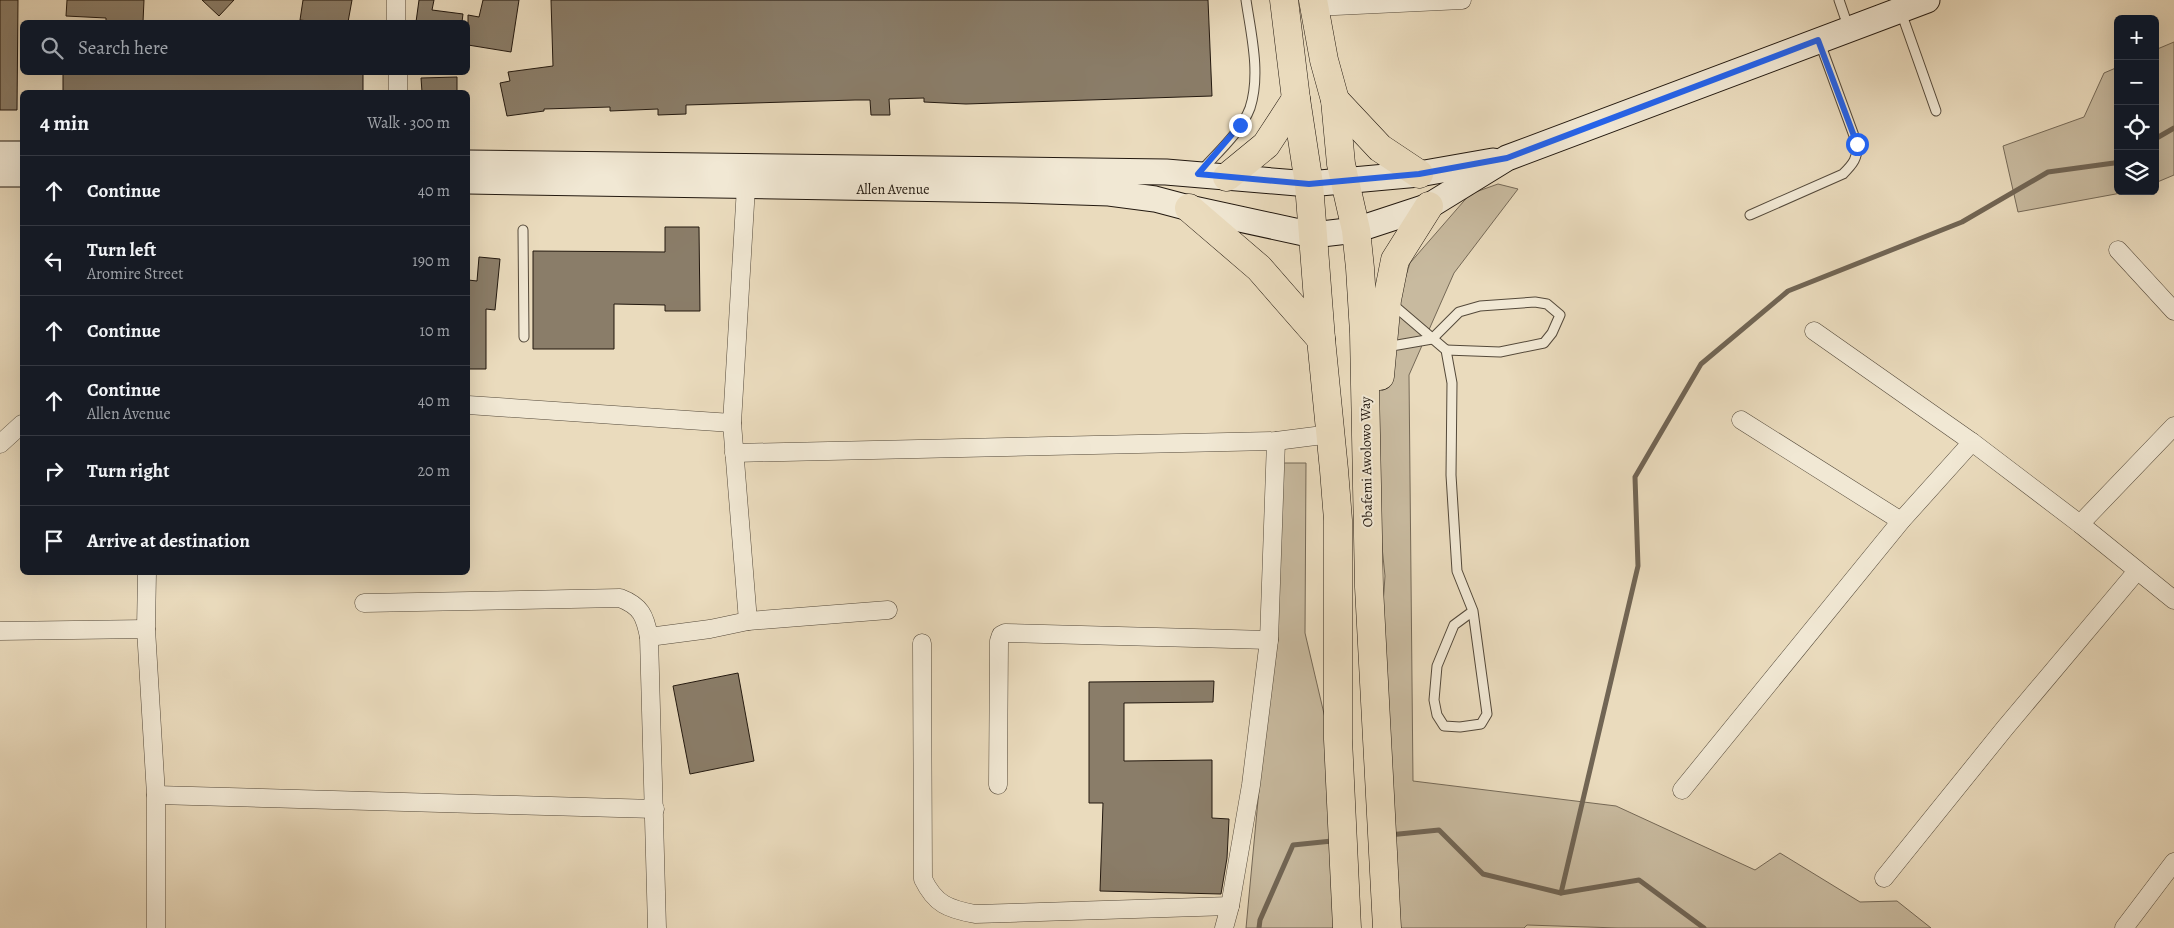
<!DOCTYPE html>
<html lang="en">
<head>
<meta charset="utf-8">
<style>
  body { margin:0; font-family:Alegreya,serif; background:#20242c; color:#f1f3f6 }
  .controls { position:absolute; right:15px; top:15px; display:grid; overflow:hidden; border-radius:8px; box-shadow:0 5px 20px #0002 }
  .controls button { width:45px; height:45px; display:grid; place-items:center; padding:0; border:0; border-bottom:1px solid #363941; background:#171b24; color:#f1f3f6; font:25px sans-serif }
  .stop { position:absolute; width:15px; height:15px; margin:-11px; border:4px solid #2563eb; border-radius:50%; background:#fff }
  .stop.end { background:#2563eb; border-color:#fff; box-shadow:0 1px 5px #0008 }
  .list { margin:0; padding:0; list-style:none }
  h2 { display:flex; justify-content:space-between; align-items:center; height:65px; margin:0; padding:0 20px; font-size:21px }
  h2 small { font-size:16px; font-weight:400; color:#9ea1a6 }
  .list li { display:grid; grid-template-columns:32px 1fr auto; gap:15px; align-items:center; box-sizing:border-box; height:70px; padding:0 20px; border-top:1px solid #363941 }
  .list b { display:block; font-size:19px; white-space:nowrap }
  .list p { margin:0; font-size:16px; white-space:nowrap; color:#9ea1a6 }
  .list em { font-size:16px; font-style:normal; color:#9ea1a6 }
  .icon { flex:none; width:28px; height:28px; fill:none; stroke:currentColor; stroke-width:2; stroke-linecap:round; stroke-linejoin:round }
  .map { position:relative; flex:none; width:2174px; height:928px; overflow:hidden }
  .search { position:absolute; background:#171b24; box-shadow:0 5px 20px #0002; left:20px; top:20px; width:450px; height:55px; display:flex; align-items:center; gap:12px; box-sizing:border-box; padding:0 18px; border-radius:8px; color:#9ea1a6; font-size:19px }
  .panel { position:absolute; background:#171b24; box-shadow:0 5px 20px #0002; left:20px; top:90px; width:450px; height:485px; border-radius:8px }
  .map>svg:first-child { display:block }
  .green { fill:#c8ba9f; stroke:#756957 }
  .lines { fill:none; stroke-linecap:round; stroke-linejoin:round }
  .stream { stroke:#716554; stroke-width:5 }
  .building { fill:#8a7d69; stroke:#22180f }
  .lane-casing { stroke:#54493a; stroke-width:11 }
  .street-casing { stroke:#54493a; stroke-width:19 }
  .secondary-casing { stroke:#22180f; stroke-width:27 }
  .primary-casing { stroke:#22180f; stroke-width:29 }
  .lane { stroke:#f1e8d4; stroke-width:9 }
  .street { stroke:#f1e8d4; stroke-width:18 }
  .secondary { stroke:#f1e8d4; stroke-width:25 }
  .primary { stroke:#eadbbd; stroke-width:28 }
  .route { stroke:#2563eb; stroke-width:6 }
  .labels { text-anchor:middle; stroke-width:4; stroke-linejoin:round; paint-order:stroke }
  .street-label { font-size:14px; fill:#22180f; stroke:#f1e8d4 }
</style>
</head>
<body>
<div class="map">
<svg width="2174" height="928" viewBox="0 0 2174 928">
  <rect width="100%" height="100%" fill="#eadbbd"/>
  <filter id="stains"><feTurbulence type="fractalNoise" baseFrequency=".004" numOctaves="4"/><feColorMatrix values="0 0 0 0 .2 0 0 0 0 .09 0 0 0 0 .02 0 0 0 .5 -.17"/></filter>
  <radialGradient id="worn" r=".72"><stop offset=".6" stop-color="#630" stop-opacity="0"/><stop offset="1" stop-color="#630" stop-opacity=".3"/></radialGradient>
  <g class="green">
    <polygon points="2174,42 2174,175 2155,183 2155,50"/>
    <polygon points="2118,67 2118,191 2132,191 2018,212 2003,146 2084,117 2104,73"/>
    <polygon points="1498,184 1518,189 1454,273 1409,375 1413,781 1616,806 1755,870 1780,853 1860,902 1897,901 1931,928 1618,928 1527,925 1524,928 1395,928 1380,649 1385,576 1377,498 1369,453 1380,358 1410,263 1470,194"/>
    <polygon points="1283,463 1306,463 1305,633 1325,718 1336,928 1246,928 1275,619"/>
  </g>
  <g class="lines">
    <g class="stream">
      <polyline points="2155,139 2174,128"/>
      <polyline points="1389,835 1439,830 1483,874 1561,893 1639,880 1704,928"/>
      <polyline points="1561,893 1638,566 1635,477 1701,364 1788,291 1962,222 2048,172 2114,163 2118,161"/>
      <polyline points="1259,928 1260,920 1293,845 1332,841"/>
    </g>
  </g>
  <g class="building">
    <polygon points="0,0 18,0 17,110 0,110"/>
    <polygon points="67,0 144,0 143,22 106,22 106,18 66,16"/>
    <polygon points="202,0 234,0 219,16"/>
    <polygon points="303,0 352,0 348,22 317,22 300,20"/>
    <polygon points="419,0 434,0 432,10 463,14 462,22 416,22"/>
    <polygon points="483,0 519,0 511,52 468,45 468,15 479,17"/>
    <polygon points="551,0 1208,0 1212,96 966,104 924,102 924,98 889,99 890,115 871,115 870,100 855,100 686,105 686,114 658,115 658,109 610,111 610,107 544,109 544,111 507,116 500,83 510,81 508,72 553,66"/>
    <rect x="63" y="72" width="300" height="20"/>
    <polygon points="457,77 457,92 422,92 421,78"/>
    <polygon points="665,227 699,227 700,311 665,311 665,305 614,304 614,349 533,349 533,251 665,252"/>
    <polygon points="479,257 500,259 495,310 486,309 486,369 468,369 468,280 477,281"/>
    <polygon points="738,673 754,761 690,774 673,686"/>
    <polygon points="1214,681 1213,702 1124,703 1124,761 1212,760 1212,818 1229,819 1227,858 1221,894 1100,891 1103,803 1089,803 1089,682"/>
  </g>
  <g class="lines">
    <g class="lane-casing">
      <g id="lane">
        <polyline points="1839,0 1849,29"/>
        <polyline points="1901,12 1936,111"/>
        <path d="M1200,172C1217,153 1241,132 1250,108C1261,74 1251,34 1246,0"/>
        <path d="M1750,215L1843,174C1853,164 1858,158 1857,144L1820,43"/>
        <polyline points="523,230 524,337"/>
        <polyline points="1391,303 1446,350 1452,383 1451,475 1457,571 1473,611 1487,714 1481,724 1460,727 1444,726 1437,715 1434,700 1437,666 1454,625 1473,611"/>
        <polyline points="1386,347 1432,339 1459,312 1480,306 1535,302 1547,304 1560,315 1552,333 1544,343 1500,352 1446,350"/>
      </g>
    </g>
    <g class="street-casing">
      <g id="street">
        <polyline points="396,0 396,22"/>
        <polyline points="1314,7 1462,0"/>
        <polyline points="398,72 398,92"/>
        <polyline points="746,187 732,423 748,621"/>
        <polyline points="2118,250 2174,311"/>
        <polyline points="1814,331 1972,442 2080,524 2174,600"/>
        <polyline points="468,405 732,423"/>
        <polyline points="1741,420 1901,521"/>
        <polyline points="0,444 22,424"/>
        <polyline points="734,453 1276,441 1331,434"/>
        <polyline points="2080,524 2174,426"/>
        <polyline points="147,572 146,629 156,795 156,928"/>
        <path d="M364,603L620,598C641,606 645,616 649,637"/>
        <polyline points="0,631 146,629"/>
        <path d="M922,643L923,879C935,904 948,909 975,914L1230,906L1251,785L1269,640L1276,441"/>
        <polyline points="998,785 999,641 1001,635 1005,633 1269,640"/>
        <polyline points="1682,790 1901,521 1972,442"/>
        <polyline points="156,795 655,809"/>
        <polyline points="1884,878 2005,728 2137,571"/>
        <polyline points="657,928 649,637 710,629 748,621 888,610"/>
        <polyline points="1224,928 1230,906"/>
        <polyline points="2124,928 2174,862"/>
      </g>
    </g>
    <g class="secondary-casing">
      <g id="secondary">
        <polyline points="0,154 22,154"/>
        <polyline points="468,163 1166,172 1309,184 1419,174 1493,161"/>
        <polyline points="0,174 22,174"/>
        <polyline points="468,181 1017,190 1109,193 1155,199 1189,208 1313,235 1356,230 1429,206 1507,158 1927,0"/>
      </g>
    </g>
    <g class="primary-casing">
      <g id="primary">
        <polyline points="1284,0 1296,99 1309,184 1321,339 1334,470 1338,520 1338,739 1347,928"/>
        <polyline points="1313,0 1324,60 1335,100 1341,164 1356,230 1360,268 1364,333 1369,587 1387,928"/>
        <polyline points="1335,100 1380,148 1419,174"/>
        <polyline points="1227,177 1266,145 1296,99"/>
        <polyline points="1189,208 1259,268 1321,339"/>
        <polyline points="1380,376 1387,300 1395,260 1429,206"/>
      </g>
    </g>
    <use href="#lane" class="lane"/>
    <use href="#street" class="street"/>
    <use href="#secondary" class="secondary"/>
    <use href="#primary" class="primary"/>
  </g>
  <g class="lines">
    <polyline class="route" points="1240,125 1198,174 1309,184 1419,174 1507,158 1818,40 1857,144"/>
  </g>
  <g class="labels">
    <g class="street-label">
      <text x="893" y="194">Allen Avenue</text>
      <text transform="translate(1366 462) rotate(-91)" y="5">Obafemi Awolowo Way</text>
    </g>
  </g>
  <rect width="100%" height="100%" filter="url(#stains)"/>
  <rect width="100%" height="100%" fill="url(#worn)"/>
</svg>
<div class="controls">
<button>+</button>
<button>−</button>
<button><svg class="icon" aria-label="locate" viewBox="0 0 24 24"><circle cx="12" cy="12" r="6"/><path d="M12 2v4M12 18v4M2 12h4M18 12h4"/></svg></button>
<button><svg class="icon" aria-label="layers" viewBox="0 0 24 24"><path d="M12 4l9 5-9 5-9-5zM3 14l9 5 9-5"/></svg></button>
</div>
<div class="stop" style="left:1857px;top:144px"></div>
<div class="stop end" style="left:1240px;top:125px"></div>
<div class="search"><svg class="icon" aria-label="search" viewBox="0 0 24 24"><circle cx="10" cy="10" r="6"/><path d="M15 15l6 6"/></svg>Search here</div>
<section class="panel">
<h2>4 min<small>Walk · 300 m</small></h2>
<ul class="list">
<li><svg class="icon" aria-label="ahead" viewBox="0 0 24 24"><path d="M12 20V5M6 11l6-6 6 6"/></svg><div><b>Continue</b></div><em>40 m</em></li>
<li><svg class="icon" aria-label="left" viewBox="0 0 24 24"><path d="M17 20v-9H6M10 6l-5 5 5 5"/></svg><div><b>Turn left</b><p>Aromire Street</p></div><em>190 m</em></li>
<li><svg class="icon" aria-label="ahead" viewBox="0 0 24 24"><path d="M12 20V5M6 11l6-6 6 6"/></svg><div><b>Continue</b></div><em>10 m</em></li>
<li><svg class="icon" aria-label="ahead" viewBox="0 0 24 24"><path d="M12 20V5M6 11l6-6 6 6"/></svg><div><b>Continue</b><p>Allen Avenue</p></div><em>40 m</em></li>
<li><svg class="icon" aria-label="right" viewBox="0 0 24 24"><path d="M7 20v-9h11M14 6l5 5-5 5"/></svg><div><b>Turn right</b></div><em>20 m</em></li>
<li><svg class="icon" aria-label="arrive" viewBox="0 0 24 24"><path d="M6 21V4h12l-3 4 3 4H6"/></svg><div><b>Arrive at destination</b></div></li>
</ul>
</section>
</div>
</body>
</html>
